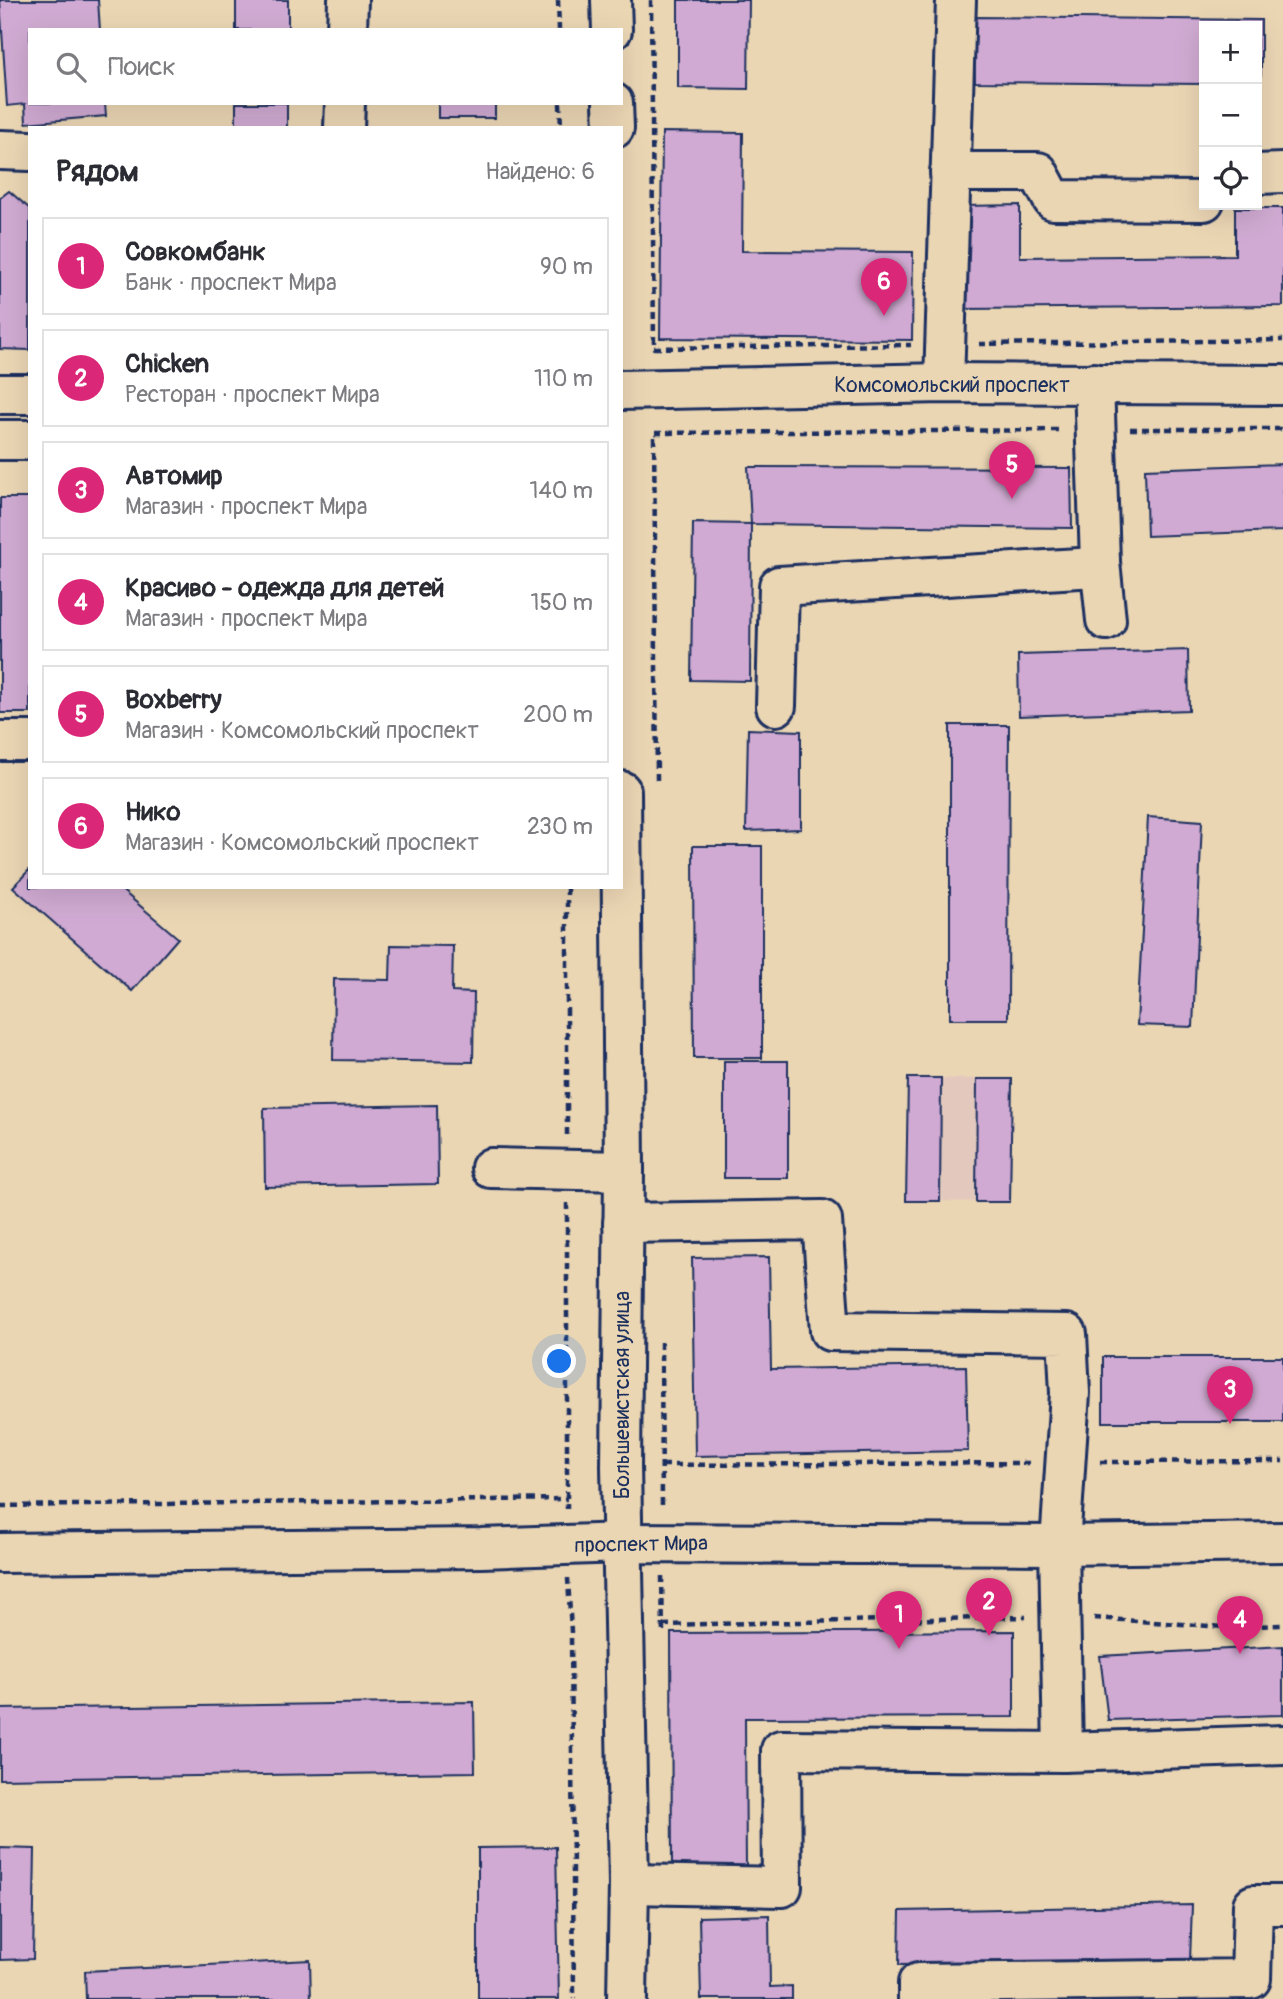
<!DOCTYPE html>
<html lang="ru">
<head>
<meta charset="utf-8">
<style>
  body { margin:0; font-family:Pangolin,sans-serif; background:#f2f2f3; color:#2b2b33 }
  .controls { position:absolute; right:21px; top:21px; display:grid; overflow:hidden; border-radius:0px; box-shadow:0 7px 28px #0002 }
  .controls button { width:63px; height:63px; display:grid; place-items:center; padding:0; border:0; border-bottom:2px solid #e1e1e2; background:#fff; color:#2b2b33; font:35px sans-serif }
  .you { position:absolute; left:560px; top:1362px; width:24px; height:24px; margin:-18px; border:5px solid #fff; border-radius:50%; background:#1a73e8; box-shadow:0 0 0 10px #1a73e833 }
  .badge { display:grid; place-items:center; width:46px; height:46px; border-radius:50%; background:#db2777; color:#fff; font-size:23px; font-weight:700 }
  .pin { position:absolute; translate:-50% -58px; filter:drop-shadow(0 2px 4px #0008) }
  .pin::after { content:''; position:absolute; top:37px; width:24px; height:21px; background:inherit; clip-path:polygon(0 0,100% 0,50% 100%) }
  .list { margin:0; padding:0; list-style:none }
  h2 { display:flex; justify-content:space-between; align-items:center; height:91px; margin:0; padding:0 28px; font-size:30px }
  h2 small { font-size:23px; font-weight:400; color:#7c7c81 }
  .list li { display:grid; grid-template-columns:46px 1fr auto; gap:21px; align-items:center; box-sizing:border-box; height:98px; margin:0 14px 14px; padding:0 14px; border:2px solid #e1e1e2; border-radius:0px }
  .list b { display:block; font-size:26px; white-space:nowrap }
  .list p { margin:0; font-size:23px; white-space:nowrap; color:#7c7c81 }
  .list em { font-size:23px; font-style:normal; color:#7c7c81 }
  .icon { flex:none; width:38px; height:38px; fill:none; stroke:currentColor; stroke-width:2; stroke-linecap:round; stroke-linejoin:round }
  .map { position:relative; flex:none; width:1283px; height:1999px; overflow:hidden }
  .search { position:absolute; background:#fff; box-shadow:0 7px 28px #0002; left:28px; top:28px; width:595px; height:77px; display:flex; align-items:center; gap:18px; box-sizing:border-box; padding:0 24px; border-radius:0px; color:#7c7c81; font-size:26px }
  .panel { position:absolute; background:#fff; box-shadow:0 7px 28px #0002; left:28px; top:126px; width:595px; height:763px; border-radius:0px }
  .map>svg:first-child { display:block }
  .built { fill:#e3c9bd }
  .building { fill:#d0aad2; stroke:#1b2f5e; stroke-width:2 }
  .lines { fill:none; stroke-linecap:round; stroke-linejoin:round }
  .minor-casing { stroke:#1b2f5e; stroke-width:44 }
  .path { stroke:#1b2f5e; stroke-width:4.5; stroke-dasharray:7 5; stroke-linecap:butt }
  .minor { stroke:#ebd6b4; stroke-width:38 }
  .labels { text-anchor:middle; stroke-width:6; stroke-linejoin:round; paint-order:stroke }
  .street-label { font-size:21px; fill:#1b2f5e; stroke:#ebd6b4 }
</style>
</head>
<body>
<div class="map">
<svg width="1283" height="1999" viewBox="0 0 1283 1999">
  <rect width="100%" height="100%" fill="#ebd6b4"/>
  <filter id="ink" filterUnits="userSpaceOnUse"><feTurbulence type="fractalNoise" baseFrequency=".0143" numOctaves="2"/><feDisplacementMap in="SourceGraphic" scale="14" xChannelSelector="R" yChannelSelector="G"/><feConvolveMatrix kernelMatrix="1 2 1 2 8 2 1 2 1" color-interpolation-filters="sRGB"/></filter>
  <g filter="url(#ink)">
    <polygon class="built" points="908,1078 1012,1079 1010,1202 906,1201"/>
    <g class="building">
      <polygon points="0,0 98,0 100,30 30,30 30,103 105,103 106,116 26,123 25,104 7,106"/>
      <rect x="236" y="0" width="52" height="30"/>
      <polygon points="678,0 749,0 748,89 678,88"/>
      <polygon points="973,17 1261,20 1261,84 1257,84 1257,26 1204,26 1204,84 975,82"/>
      <rect x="236" y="103" width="51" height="25"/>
      <rect x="438" y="103" width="57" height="15"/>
      <polygon points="662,132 743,133 742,251 913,252 912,340 660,338"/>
      <polygon points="9,191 30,209 30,350 0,349 0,198"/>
      <polygon points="1020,205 1020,257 1235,255 1235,208 1283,208 1283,306 962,309 962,206"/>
      <polygon points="1283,464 1283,531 1147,536 1145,469"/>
      <polygon points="748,467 1071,468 1072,528 751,524"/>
      <rect x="0" y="498" width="30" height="215"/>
      <polygon points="693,523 751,524 750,681 691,680"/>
      <polygon points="1188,650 1189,710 1019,716 1018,655"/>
      <polygon points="950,725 1009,725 1008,1019 950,1019"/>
      <polygon points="748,729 801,731 801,829 746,831"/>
      <polygon points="1148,817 1202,821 1193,1027 1137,1025"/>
      <polygon points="693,846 762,846 762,1058 694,1058"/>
      <polygon points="30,869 30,887 118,887 178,938 132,991 13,887"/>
      <polygon points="391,945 453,946 452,992 474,993 473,1062 333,1060 334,979 390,980"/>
      <rect x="724" y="1061" width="64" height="117"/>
      <polygon points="908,1078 941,1078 940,1201 906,1201"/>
      <polygon points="977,1079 1012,1079 1010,1202 976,1202"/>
      <polygon points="437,1105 438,1184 265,1187 264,1108"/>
      <polygon points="769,1257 771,1369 966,1366 968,1451 695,1456 692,1258"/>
      <rect x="1103" y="1357" width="180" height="65"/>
      <polygon points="1014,1631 1014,1717 745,1718 746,1869 672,1869 671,1633"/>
      <polygon points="1283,1646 1283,1715 1108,1720 1100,1656"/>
      <polygon points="474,1702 475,1772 0,1779 0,1709"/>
      <polygon points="556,1847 559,1999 478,1999 478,1848"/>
      <polygon points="0,1848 35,1849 33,1959 0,1960"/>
      <polygon points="1192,1905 1190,1961 899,1965 900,1911"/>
      <polygon points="769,1915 770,1987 792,1986 792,1999 701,1999 699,1917"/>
      <polygon points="310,1960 311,1999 86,1999 85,1971"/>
    </g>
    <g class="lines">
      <g class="minor-casing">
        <g id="minor">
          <polyline points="611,0 612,30"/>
          <polyline points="347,30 348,0"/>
          <polyline points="613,103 614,128"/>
          <polyline points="344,128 345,103"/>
          <polyline points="0,150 30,151"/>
          <polyline points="950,172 1038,172 1053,200 1204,201"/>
          <polyline points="1257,174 1283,173"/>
          <polyline points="944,383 956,0"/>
          <polyline points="1094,383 1100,562 1106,620"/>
          <polyline points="621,390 944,383 1283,385"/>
          <polyline points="0,394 30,394"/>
          <polyline points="0,440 30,440"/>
          <polyline points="776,706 779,586 1096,567 1100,562"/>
          <polyline points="0,741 30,741"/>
          <polyline points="621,791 624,1171 621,1466 629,1884 627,1999"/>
          <polyline points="491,1168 624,1171"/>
          <polyline points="623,1223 822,1220 830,1331 1067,1334 1070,1393 1060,1545"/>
          <polyline points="0,1553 481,1548 623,1543 1059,1545 1283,1542"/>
          <polyline points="1063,1752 1283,1745"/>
          <polyline points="629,1884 782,1887 781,1750 1063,1752 1059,1545"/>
          <polyline points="918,1999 918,1983 1251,1979 1253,1905 1283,1905"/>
        </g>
      </g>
      <g class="path">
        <polyline points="558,0 559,30"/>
        <polyline points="651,0 654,348 911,345"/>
        <polyline points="560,103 561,128"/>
        <polyline points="979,344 1283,340"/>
        <polyline points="1130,429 1283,429"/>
        <polyline points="657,780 654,433 1061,430"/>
        <polyline points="567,1135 567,887"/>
        <polyline points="567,1203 567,1509"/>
        <polyline points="661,1342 662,1508"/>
        <polyline points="1100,1462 1283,1461"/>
        <polyline points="662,1465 1032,1463"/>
        <polyline points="0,1506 567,1499"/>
        <polyline points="662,1576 663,1634"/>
        <polyline points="568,1578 571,1632 574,1999"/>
        <polyline points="1094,1618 1225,1627 1283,1625"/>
        <polyline points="663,1625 1026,1617"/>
      </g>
      <use href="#minor" class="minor"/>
    </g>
  </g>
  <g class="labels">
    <g class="street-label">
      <text x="952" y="392">Комсомольский проспект</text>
      <text transform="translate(622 1395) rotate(-90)" y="7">Большевистская улица</text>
      <text transform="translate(641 1544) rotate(-1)" y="7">проспект Мира</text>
    </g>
  </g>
</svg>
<div class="controls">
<button>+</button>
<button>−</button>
<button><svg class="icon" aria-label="locate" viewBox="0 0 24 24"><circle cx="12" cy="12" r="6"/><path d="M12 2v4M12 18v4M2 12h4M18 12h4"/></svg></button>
</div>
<div class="you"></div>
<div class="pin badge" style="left:899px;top:1649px">1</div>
<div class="pin badge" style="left:989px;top:1636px">2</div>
<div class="pin badge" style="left:1230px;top:1424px">3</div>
<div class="pin badge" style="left:1240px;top:1654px">4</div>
<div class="pin badge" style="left:1012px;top:499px">5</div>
<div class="pin badge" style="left:884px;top:316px">6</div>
<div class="search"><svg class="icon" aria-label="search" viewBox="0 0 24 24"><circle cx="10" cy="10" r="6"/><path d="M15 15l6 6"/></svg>Поиск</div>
<section class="panel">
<h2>Рядом<small>Найдено: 6</small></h2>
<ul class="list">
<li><span class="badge">1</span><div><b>Совкомбанк</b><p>Банк · проспект Мира</p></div><em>90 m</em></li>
<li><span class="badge">2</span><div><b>Chicken</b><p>Ресторан · проспект Мира</p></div><em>110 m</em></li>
<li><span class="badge">3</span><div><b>Автомир</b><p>Магазин · проспект Мира</p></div><em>140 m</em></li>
<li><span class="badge">4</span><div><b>Красиво - одежда для детей</b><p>Магазин · проспект Мира</p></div><em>150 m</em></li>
<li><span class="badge">5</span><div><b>Boxberry</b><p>Магазин · Комсомольский проспект</p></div><em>200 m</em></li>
<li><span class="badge">6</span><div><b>Нико</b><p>Магазин · Комсомольский проспект</p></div><em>230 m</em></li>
</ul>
</section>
</div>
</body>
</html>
